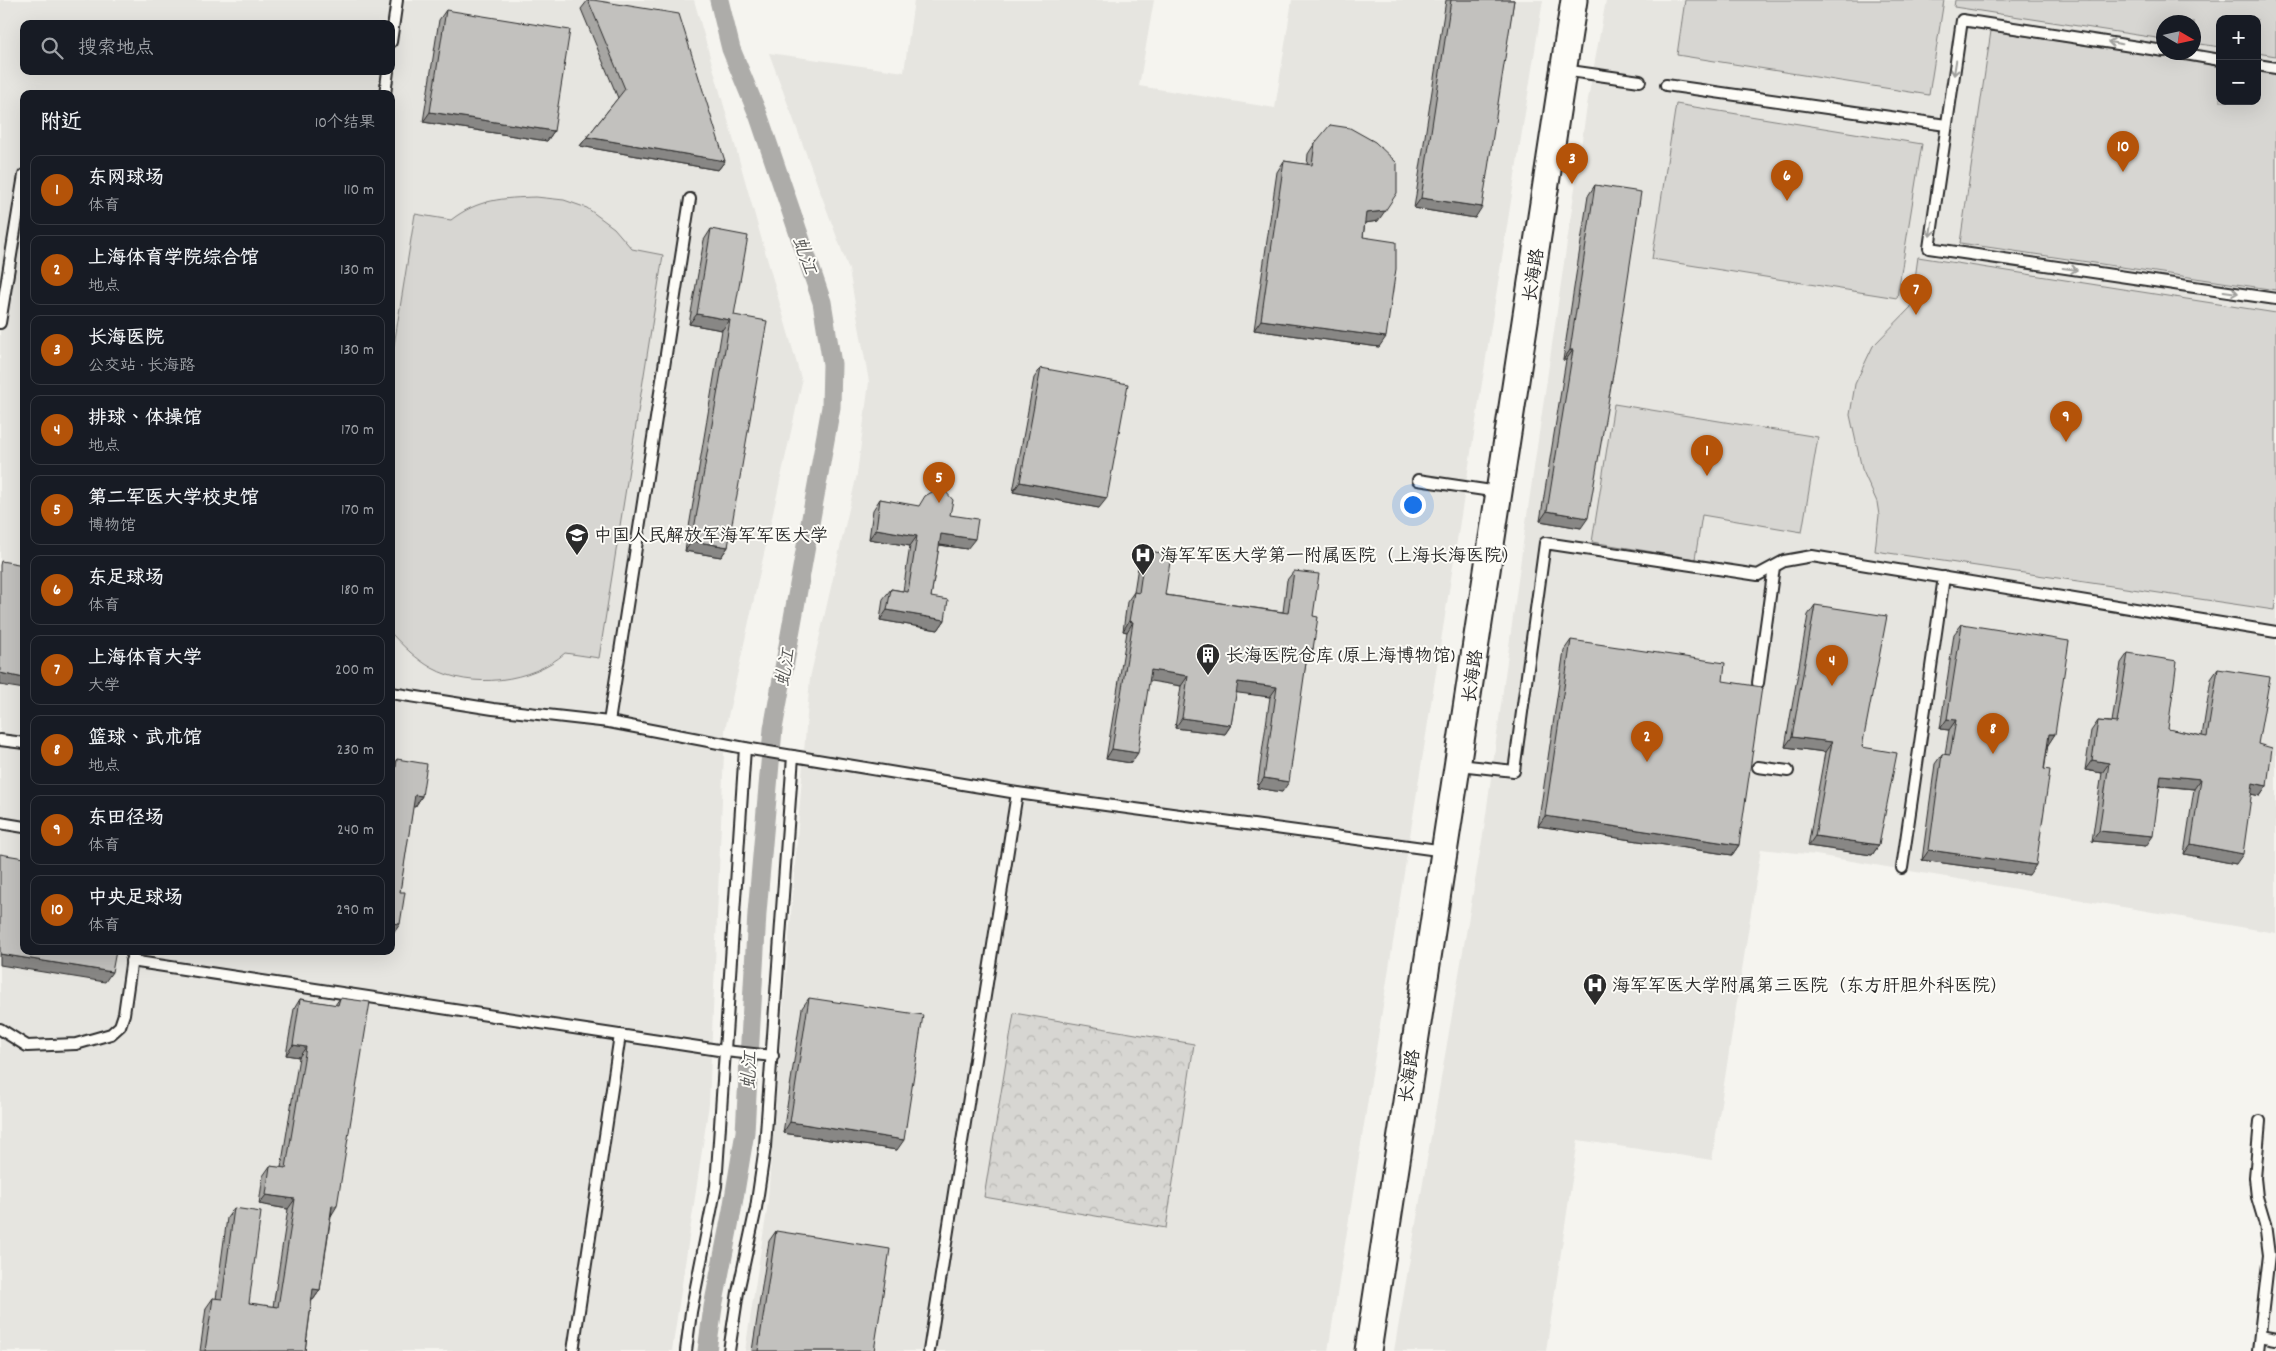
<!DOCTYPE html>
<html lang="zh">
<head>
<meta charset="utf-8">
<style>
  body { margin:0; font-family:Dekko,"LXGW WenKai TC",sans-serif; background:#20242c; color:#f1f3f6 }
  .controls { position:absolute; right:15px; top:15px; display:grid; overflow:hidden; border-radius:10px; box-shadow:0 5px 20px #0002 }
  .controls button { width:45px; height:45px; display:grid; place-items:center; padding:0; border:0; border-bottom:1px solid #363941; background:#171b24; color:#f1f3f6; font:25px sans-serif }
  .compass { position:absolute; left:2156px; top:15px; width:45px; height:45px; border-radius:50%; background:#171b24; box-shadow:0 5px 20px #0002; rotate:99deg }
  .you { position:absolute; left:1412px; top:504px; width:18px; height:18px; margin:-12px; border:4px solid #fff; border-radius:50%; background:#1a73e8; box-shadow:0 0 0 8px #1a73e833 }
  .badge { display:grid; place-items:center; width:32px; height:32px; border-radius:50%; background:#b45309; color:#fff; font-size:16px; font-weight:700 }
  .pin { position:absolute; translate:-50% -41px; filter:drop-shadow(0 1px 2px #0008) }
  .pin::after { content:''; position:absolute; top:26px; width:18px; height:15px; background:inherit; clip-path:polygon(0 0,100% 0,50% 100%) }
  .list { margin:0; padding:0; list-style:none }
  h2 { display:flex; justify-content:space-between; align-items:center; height:65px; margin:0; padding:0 20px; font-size:21px }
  h2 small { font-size:16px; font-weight:400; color:#9ea1a6 }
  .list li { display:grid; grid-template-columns:32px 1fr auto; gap:15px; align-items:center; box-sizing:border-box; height:70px; margin:0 10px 10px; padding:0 10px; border:1px solid #363941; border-radius:10px }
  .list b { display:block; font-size:19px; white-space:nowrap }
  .list p { margin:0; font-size:16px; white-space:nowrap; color:#9ea1a6 }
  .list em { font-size:16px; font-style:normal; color:#9ea1a6 }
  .icon { flex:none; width:28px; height:28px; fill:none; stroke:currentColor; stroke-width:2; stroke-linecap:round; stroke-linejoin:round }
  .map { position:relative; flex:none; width:2276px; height:1351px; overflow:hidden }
  .search { position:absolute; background:#171b24; box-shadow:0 5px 20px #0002; left:20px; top:20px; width:375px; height:55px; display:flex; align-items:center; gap:12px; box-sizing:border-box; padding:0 18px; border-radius:10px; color:#9ea1a6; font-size:19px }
  .panel { position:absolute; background:#171b24; box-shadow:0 5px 20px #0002; left:20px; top:90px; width:375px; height:865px; border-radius:10px }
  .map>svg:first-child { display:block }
  .built { fill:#e6e5e0; fill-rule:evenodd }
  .forest { fill:url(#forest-crowns); stroke:#81807e }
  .garden { fill:#d7d6d2; stroke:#81807e }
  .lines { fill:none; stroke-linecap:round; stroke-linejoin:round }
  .canal { stroke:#adaca9; stroke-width:19 }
  .service-casing { stroke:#2b2b2b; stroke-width:14 }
  .tertiary-casing { stroke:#2b2b2b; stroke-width:29 }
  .service { stroke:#fdfcf7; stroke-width:10 }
  .tertiary { stroke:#fdfcf7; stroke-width:25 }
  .wall { fill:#a7a6a3; stroke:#2b2b2b }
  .shaded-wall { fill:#888785; stroke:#2b2b2b }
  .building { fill:#c2c1be; stroke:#2b2b2b }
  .oneway { stroke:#9e9e9b }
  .labels { text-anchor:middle; stroke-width:4; stroke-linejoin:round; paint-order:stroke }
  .street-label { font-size:18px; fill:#2b2b2b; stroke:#fdfcf7 }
  .poi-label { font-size:18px; fill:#2b2b2b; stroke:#fdfcf7; text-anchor:start }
  .water-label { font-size:19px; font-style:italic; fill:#585857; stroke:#fdfcf7 }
</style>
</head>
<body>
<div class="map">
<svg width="2276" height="1351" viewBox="0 0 2276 1351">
  <defs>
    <pattern id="forest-crowns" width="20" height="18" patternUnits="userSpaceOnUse" patternTransform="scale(1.25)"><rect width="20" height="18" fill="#d7d6d2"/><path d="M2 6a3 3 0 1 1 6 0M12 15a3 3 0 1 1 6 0" fill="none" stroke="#b9b8b4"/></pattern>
  </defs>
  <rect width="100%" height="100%" fill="#f5f4ef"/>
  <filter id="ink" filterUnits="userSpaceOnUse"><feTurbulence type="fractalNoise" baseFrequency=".02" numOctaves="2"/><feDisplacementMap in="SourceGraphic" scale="10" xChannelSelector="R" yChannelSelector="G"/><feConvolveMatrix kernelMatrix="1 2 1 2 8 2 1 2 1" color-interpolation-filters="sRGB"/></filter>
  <g filter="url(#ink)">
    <g class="built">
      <path d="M0,0H694L802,382L725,730L709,1104L672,1351H0ZM24,24H391V71H24ZM24,94H391V951H24Z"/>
      <polygon points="914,0 1154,0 1139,86 1275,108 1292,0 1543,0 1328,1351 745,1351 767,1210 810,678 857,474 869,382 849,270 769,53 904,72"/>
      <path d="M1606,0H2276V933L1816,855L1761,849L1712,1160L1578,1140L1546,1351H1394L1484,829L1525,529L1588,99ZM2220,19H2257V101H2220ZM2164,22H2194V52H2164Z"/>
    </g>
    <polygon class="forest" points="1014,1013 1194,1044 1166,1228 984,1197"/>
    <g class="garden">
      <polygon points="1685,0 1944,0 1929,95 1677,55"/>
      <polygon points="1955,0 2276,0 2276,56 2257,53 2257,19 2220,19 2220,47 2194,43 2194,22 2164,22 2163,39 1954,7"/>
      <polygon points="1991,31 2220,65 2220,101 2257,101 2257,70 2276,73 2276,290 1960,243"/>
      <polygon points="1676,104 1922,144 1897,298 1652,259"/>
      <path d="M536,197L564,200L587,208L614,228L632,249L663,255L599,658L565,653C532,682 471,690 432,668C416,659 403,646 391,633V364L415,214L451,220C478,199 503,198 536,197Z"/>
      <polygon points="1918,257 2276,313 2276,597 2274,610 1875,551 1879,515 1877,502 1862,469 1850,415 1855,384 1873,346 1911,307"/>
      <polygon points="1614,404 1818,437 1802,532 1702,515 1695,559 1592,542"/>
    </g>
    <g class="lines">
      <polyline class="canal" points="707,1351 713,1307 732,1210 745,1132 757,913 773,729 831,407 832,364 822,302 759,117 731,49 719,0"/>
      <g class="service-casing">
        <g id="service">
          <polyline points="391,42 397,0"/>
          <polyline points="2164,51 1962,20 1929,248 2276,299"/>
          <polyline points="2174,52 2220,60"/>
          <polyline points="2257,65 2276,68"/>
          <polyline points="1563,70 1640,81"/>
          <polyline points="1666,85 1946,125"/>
          <polyline points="385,94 388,71"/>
          <polyline points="0,323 24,175"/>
          <polyline points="1418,480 1498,492"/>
          <polyline points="1758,683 1774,567"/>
          <polyline points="391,693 493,709 609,722 745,748 1017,793 1445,851"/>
          <polyline points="609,722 690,199"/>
          <polyline points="0,740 24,743"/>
          <polyline points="1459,765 1514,771 1545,543 1758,575 1784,561 1812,556 2276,632"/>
          <polyline points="1758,767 1788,771"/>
          <polyline points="0,823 24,827"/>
          <polyline points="1902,868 1944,577"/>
          <polyline points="131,961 725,1051 773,1056"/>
          <polyline points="0,1029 27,1046 76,1044 111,1034 120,1026 124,1014 133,951"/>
          <polyline points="2260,1336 2276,1339"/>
          <polyline points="573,1351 620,1035"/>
          <polyline points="686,1351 691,1312 716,1186 745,748"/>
          <polyline points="729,1351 738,1292 756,1208 765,1147 793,756"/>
          <polyline points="929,1351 1017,793"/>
          <polyline points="2258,1351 2269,1255 2265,1224 2257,1197 2255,1178 2260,1121"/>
        </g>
      </g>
      <g class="tertiary-casing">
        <polyline id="tertiary" points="1368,1351 1574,0"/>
      </g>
      <use href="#service" class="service"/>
      <use href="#tertiary" class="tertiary"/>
    </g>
    <g class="wall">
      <polygon points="588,0 593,0 725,161 718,170 580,146 587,137 618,98 581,9"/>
      <polygon points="1446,0 1514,0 1475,218 1414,208"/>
      <polygon points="446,10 554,131 547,141 423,122 439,20"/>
      <polygon points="1315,143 1378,221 1365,223 1363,237 1379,347 1254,330 1277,172 1284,161 1307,165 1308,154"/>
      <polygon points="1595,185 1581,528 1540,521 1566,360 1563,360 1588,196"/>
      <polygon points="711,229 734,315 728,547 721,557 685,551 722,330 689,324 704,240"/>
      <polygon points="1041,368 1099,508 1013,492 1034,378"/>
      <polygon points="880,499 950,515 967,549 939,545 931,597 945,620 938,630 880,620 883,599 891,589 903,591 910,546 869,539 873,510"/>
      <polygon points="1145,550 1165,595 1283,612 1287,580 1294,571 1313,616 1313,649 1307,658 1282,792 1257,788 1270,697 1236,692 1231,725 1225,734 1175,728 1181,686 1149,680 1131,763 1106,759 1127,632 1123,631 1127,602 1134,592 1139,560"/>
      <polygon points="1815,605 1862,747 1879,845 1872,855 1808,846 1825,752 1785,747 1808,615"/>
      <polygon points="1962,624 2055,734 2048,744 2029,875 1922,860 1935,764 1942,754 1945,754 1949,730 1940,729 1954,634"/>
      <polygon points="1571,640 1739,845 1732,855 1538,826 1564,650"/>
      <polygon points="2128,653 2168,729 2202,736 2211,679 2218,669 2258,744 2267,786 2260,796 2251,794 2236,864 2184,854 2194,789 2160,786 2146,846 2092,841 2102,773 2085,770 2091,731 2098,721 2112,722 2121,663"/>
      <polygon points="397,759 422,796 415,807 413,806 393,934 391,934 391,766 392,766"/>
      <polygon points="340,998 331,1216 320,1290 313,1300 312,1299 305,1351 200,1351 206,1308 213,1298 216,1299 227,1218 234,1208 249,1303 273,1307 288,1209 259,1204 263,1176 270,1166 281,1168 299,1057 286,1055 294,1009 300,999 335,1005"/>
      <polygon points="809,998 897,1150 783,1133 802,1008"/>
      <polygon points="776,1231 874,1351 752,1351 769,1241"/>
    </g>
    <g class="shaded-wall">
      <polygon points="430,112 554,131 547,141 423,122"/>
      <polygon points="587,137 725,161 718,170 580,146"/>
      <polygon points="1421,198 1482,207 1475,218 1414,208"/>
      <polygon points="1385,211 1378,221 1359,224 1366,213"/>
      <polygon points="697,314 730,320 722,330 689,324"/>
      <polygon points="1261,320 1386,337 1379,347 1254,330"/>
      <polygon points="1570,350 1573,350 1566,360 1563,360"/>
      <polygon points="1020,482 1107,498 1099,508 1013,492"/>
      <polygon points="1547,511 1588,518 1581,528 1540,521"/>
      <polygon points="876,529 917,536 910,546 869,539"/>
      <polygon points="941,534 975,539 967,549 934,544"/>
      <polygon points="692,541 728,547 721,557 685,551"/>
      <polygon points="887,610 945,620 938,630 880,620"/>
      <polygon points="1129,621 1133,622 1127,632 1123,631"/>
      <polygon points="1308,649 1313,649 1306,659"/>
      <polygon points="1151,670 1188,676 1181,686 1144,680"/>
      <polygon points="0,673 24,678 24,689 0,685"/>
      <polygon points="1238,682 1277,687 1270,697 1231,692"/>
      <polygon points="1182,718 1231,725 1225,734 1175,728"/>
      <polygon points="1947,719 1956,720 1949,730 1940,729"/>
      <polygon points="2049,734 2055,734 2048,745 2042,744"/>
      <polygon points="1792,737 1832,742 1825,752 1785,747"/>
      <polygon points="1112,749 1138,753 1131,763 1106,759"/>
      <polygon points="2092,760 2109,763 2102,773 2085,770"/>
      <polygon points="2161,775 2201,779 2194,789 2154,785"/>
      <polygon points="1264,778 1289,782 1282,792 1257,788"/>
      <polygon points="2253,783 2267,786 2260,796 2246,793"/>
      <polygon points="415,795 422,796 415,807 408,805"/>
      <polygon points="1545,816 1739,845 1732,855 1538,826"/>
      <polygon points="2099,831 2153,836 2146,846 2092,841"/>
      <polygon points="1815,836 1879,845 1872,855 1808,846"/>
      <polygon points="2191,844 2243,854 2236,864 2184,854"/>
      <polygon points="1929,850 2036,865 2029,875 1922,860"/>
      <polygon points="391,923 400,924 393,934 391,934"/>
      <polygon points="0,954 112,972 105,982 0,965"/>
      <polygon points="293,1045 306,1047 299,1057 286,1055"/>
      <polygon points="790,1122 904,1140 897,1150 783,1133"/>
      <polygon points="266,1195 295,1199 288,1209 259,1204"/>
      <polygon points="332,1205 337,1206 331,1216"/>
      <polygon points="313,1289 320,1290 313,1300 307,1299"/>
    </g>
    <g class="building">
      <polygon points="588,0 593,0 679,14 725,161 587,137 625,89"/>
      <polygon points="1451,0 1514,0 1482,207 1421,198"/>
      <polygon points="446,10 570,30 554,131 430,112"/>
      <polygon points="1330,125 1350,128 1375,142 1397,163 1397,193 1385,211 1366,213 1363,237 1396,242 1396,269 1386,337 1261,320 1284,161 1312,165 1315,143"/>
      <polygon points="1595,185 1641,192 1616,357 1588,518 1547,511 1573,350 1570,350"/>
      <polygon points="711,229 748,236 734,315 767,321 728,547 692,541 730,320 697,314"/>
      <polygon points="1041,368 1128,384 1107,498 1020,482"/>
      <polygon points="945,491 953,500 950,515 978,519 975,539 941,534 931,597 948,600 945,620 887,610 891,589 908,592 917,536 876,529 880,499 919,506 925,496 932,492"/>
      <polygon points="1145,550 1171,555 1165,595 1288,613 1294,571 1319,574 1313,616 1318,617 1313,649 1308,649 1289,782 1264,778 1277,687 1238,682 1231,725 1182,718 1188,676 1151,670 1138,753 1112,749 1133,622 1129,621 1134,592 1139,593"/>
      <polygon points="1,561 24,565 24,678 0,673 0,565"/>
      <polygon points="1815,605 1887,616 1862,747 1897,753 1879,845 1815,836 1832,742 1792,737"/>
      <polygon points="1962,624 2069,641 2055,734 2049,734 2044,769 2050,770 2036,865 1929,850 1942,754 1950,755 1956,720 1947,719"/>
      <polygon points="1571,640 1725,663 1723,681 1762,687 1739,845 1545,816"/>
      <polygon points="2128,653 2177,661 2168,729 2207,737 2218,669 2270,677 2258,744 2272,748 2267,786 2253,783 2243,854 2191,844 2201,779 2161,775 2153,836 2099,831 2109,763 2092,760 2098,721 2117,723"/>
      <polygon points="397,759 427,764 422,796 415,795 400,892 405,892 400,924 391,923 391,766 396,767"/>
      <polygon points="0,854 24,858 24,951 116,951 112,972 0,954"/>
      <polygon points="340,998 370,1002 337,1206 332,1205 320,1290 313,1289 305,1351 205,1351 213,1298 222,1299 234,1208 261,1212 249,1303 278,1307 295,1199 266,1195 270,1166 286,1168 306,1047 293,1045 300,999 338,1005"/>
      <polygon points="809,998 923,1015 904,1140 790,1122"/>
      <polygon points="776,1231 890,1249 874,1351 758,1351"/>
    </g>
    <defs><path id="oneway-shaft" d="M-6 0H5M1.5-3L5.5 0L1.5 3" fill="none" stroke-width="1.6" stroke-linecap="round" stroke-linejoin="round" transform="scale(1.25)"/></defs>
    <g class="oneway">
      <use href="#oneway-shaft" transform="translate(2115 43) rotate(-171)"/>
      <use href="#oneway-shaft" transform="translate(1955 68) rotate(99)"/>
      <use href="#oneway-shaft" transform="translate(1931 229) rotate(98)"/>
      <use href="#oneway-shaft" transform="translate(2070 269) rotate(8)"/>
      <use href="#oneway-shaft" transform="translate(2231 292) rotate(8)"/>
    </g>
  </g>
  <defs>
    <g id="university-pin" transform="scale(1.25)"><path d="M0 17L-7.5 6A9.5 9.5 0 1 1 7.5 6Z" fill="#2b2b2b" stroke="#fdfcf7"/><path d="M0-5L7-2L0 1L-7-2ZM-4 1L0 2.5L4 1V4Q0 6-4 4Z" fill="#fff"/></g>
    <g id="hospital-pin" transform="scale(1.25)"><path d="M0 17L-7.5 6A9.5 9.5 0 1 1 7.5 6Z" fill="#2b2b2b" stroke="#fdfcf7"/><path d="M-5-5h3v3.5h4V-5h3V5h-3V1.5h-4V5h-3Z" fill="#fff"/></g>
    <g id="building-pin" transform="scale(1.25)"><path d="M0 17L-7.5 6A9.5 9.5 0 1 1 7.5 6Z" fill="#2b2b2b" stroke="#fdfcf7"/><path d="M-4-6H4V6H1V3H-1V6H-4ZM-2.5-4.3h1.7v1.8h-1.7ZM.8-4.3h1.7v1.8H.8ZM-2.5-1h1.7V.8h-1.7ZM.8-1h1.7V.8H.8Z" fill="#fff"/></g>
  </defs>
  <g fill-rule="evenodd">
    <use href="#university-pin" x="577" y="535"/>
    <use href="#hospital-pin" x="1143" y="555"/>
    <use href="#building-pin" x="1208" y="655"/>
    <use href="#hospital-pin" x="1595" y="985"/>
  </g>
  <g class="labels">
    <g class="street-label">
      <text transform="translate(1533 275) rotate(-81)" y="6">长海路</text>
      <text transform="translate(1472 676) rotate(-82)" y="6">长海路</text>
      <text transform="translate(1409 1076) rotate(-81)" y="6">长海路</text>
    </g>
    <g class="poi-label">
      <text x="594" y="541">中国人民解放军海军军医大学</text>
      <text x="1160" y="561">海军军医大学第一附属医院（上海长海医院）</text>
      <text x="1226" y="661">长海医院仓库 (原上海博物馆)</text>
      <text x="1612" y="991">海军军医大学附属第三医院（东方肝胆外科医院）</text>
    </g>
    <g class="water-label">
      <text transform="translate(806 255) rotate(71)" y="7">虬江</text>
      <text transform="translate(784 667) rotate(-80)" y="7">虬江</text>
      <text transform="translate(748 1070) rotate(-87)" y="7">虬江</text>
    </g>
  </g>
</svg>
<div class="controls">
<button>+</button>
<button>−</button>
</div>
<svg class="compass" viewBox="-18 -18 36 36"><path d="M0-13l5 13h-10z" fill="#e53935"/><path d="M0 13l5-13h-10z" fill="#9ea1a6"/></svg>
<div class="you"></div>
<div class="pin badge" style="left:1707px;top:476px">1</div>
<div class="pin badge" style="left:1647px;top:762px">2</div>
<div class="pin badge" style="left:1572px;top:184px">3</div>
<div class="pin badge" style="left:1832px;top:686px">4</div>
<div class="pin badge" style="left:939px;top:503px">5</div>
<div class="pin badge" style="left:1787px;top:201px">6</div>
<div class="pin badge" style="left:1916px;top:315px">7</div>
<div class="pin badge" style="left:1993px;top:754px">8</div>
<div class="pin badge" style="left:2066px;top:442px">9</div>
<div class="pin badge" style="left:2123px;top:172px">10</div>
<div class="search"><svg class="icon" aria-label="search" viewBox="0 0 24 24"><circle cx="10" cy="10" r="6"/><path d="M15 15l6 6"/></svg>搜索地点</div>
<section class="panel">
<h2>附近<small>10个结果</small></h2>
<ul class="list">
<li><span class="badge">1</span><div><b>东网球场</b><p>体育</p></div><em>110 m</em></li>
<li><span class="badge">2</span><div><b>上海体育学院综合馆</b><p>地点</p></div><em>130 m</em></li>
<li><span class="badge">3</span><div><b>长海医院</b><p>公交站 · 长海路</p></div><em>130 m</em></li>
<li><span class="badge">4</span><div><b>排球、体操馆</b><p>地点</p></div><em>170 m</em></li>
<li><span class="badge">5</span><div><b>第二军医大学校史馆</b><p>博物馆</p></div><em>170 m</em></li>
<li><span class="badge">6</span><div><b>东足球场</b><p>体育</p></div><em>180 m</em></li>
<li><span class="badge">7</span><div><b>上海体育大学</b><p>大学</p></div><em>200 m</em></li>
<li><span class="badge">8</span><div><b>篮球、武术馆</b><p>地点</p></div><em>230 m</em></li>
<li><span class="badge">9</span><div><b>东田径场</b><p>体育</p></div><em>240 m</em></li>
<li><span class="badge">10</span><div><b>中央足球场</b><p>体育</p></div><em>290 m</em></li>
</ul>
</section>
</div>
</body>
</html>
